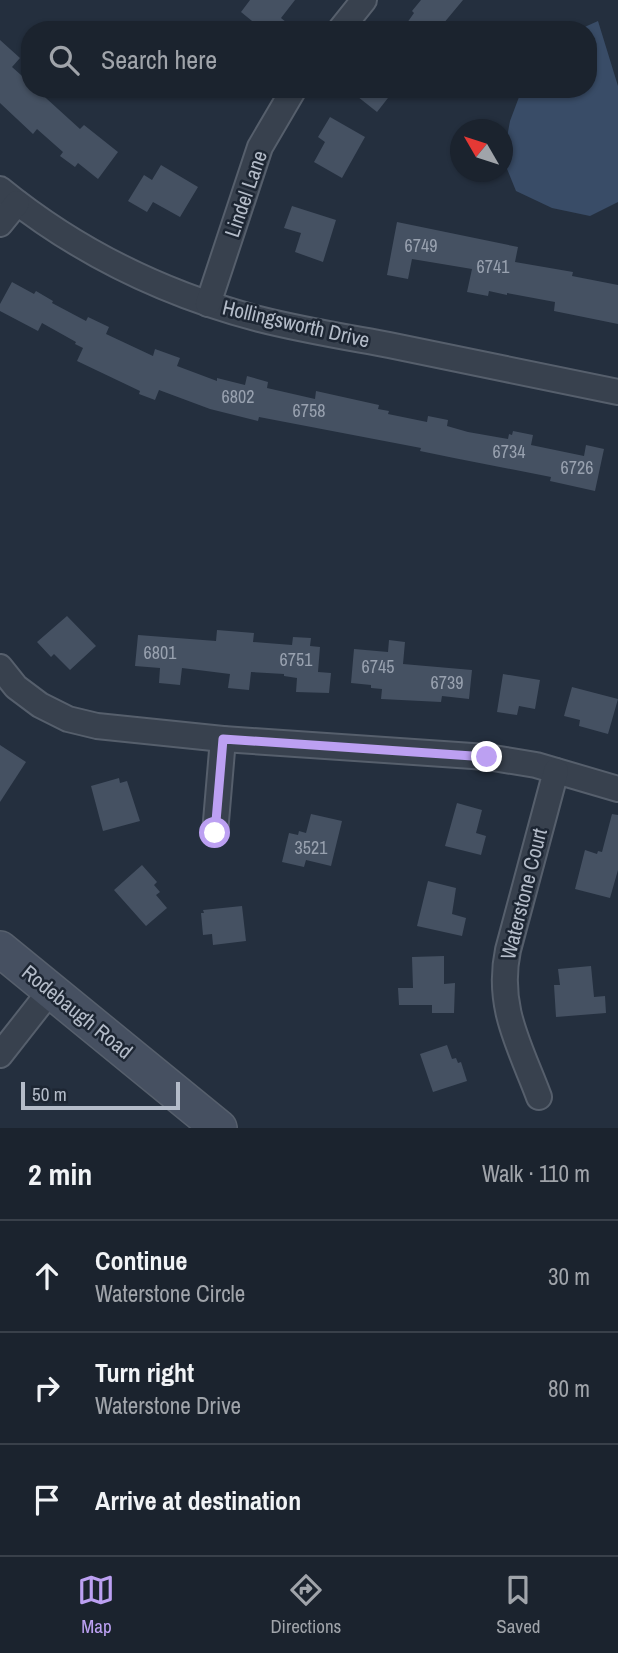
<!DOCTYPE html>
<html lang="en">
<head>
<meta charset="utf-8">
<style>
  body { margin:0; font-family:"Archivo Narrow",sans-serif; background:#282f3a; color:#f1f3f6 }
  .compass { position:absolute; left:450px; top:119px; width:63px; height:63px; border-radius:50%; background:#1b232e; box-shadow:0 2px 5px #0004; rotate:309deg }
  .scale { position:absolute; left:21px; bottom:18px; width:159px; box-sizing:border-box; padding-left:7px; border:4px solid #b4bcc9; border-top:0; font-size:19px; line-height:24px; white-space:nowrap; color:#b4bcc9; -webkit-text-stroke:5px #1d2633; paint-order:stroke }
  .stop { position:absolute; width:21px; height:21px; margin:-16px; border:5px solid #bca0f2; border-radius:50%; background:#fff }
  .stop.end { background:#bca0f2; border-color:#fff; box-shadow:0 2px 7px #0008 }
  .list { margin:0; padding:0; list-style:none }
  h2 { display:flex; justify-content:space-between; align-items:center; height:91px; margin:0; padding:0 28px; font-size:30px }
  h2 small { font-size:23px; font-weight:400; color:#a0a4aa }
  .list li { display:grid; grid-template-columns:46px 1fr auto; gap:21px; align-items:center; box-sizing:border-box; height:112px; padding:0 28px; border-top:2px solid #39404a }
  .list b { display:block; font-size:26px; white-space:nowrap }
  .list p { margin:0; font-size:23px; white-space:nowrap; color:#a0a4aa }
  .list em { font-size:23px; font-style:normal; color:#a0a4aa }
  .icon { flex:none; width:38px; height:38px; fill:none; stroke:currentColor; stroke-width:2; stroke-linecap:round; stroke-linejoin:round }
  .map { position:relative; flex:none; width:618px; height:1128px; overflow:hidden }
  .search { position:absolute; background:#1b232e; box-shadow:0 2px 5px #0004; left:21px; right:21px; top:21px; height:77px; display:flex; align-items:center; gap:18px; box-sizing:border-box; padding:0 24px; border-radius:28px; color:#a0a4aa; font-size:26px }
  .sheet { height:427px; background:#1b232e }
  nav { display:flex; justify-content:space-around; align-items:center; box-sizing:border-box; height:98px; border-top:2px solid #39404a; background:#1b232e; font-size:19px; color:#a0a4aa }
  nav a { display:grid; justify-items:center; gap:4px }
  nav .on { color:#bca0f2 }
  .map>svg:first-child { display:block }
  .water { fill:#394c67 }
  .building { fill:#455162 }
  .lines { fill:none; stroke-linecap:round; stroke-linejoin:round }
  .street-casing { stroke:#565f6c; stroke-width:28 }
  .secondary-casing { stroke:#565f6c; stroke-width:38 }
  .street { stroke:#38414e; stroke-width:24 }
  .secondary { stroke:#465061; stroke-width:35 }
  .route { stroke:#bca0f2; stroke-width:9 }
  .labels { text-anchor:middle; stroke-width:5; stroke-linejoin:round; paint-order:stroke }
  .number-label { font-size:18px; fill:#98a1af }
  .street-label { font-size:21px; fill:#b4bcc9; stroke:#1d2633 }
</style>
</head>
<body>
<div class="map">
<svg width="618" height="1128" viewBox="0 0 618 1128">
  <rect width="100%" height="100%" fill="#242f3e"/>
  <polygon class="water" points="598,21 618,86 618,202 590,216 552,208 516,191 503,159 510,121 522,89 588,89 588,30 578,30"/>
  <g class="building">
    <polygon points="250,0 295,0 281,18 296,30 263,30 241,12"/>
    <polygon points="421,0 463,0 438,30 402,30 414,13 412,11"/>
    <polygon points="0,40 20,58 12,67 30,83 30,89 36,89 80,129 84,125 118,152 98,179 78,163 75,167 60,156 63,152 37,129 33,134 0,103"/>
    <polygon points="348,89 395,89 377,112"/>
    <polygon points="330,117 365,137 342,178 314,162 325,142 318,137"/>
    <polygon points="161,165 198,187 180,217 153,202 147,212 128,201 144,175 152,180"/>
    <polygon points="292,206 336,220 323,262 295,252 301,233 284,228"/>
    <polygon points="397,222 518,247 515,262 573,272 572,276 618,285 618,324 554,311 555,302 507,293 507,295 489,291 488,296 467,292 472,269 412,259 408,279 387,275"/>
    <polygon points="12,282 34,294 36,291 53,301 52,303 86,321 88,317 109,327 106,334 153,356 155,349 180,358 177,366 217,381 217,378 245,385 247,376 268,382 267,388 315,399 316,391 379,405 378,409 389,411 388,414 427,422 428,416 448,420 447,426 468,432 508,439 509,434 512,435 513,431 533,435 531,445 584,456 586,445 604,449 595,491 550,481 551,477 454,458 420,451 421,448 259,417 258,421 210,409 159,390 155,400 139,394 140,391 77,361 83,348 75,344 76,342 42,323 38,331 0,311 0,304"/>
    <polygon points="67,616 96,646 70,670 54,654 51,657 37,642"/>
    <polygon points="217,630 254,633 253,642 292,645 293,637 311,638 310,646 320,647 318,672 331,673 329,693 296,692 297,678 284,676 284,674 251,672 249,690 228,688 230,674 182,668 180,685 159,683 160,668 135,666 138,635 216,641"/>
    <polygon points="389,640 405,642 403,664 472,670 469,699 442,696 441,702 381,699 382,689 371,688 371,685 351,683 354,649 388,652"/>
    <polygon points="503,674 540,680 535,709 519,706 517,715 497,712"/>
    <polygon points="572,687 618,699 608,734 579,726 580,720 564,716"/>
    <polygon points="0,745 26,762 0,802"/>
    <polygon points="119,778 120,783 127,781 140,821 103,831 91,786"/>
    <polygon points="457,803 482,810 476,833 486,836 481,855 445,846"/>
    <polygon points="311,814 342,821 331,866 306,860 304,867 282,862 289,833 298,835 299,831 306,833"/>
    <polygon points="612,814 618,815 618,870 610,898 575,889 585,850 597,854 598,851 602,852"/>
    <polygon points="142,865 157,882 154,885 160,892 156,895 167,908 146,926 114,890"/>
    <polygon points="428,881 456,888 452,914 466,918 462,936 417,926"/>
    <polygon points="242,906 246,941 213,945 212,934 203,935 201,913 204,913 203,910"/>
    <polygon points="444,956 444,984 455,983 454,1013 432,1013 432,1005 399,1005 398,988 413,988 412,957"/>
    <polygon points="591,966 594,997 605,996 606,1013 556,1017 554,985 560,985 558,969"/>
    <polygon points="447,1045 452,1059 456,1058 458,1063 461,1062 467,1081 433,1092 420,1054"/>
  </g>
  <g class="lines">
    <g class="street-casing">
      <g id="street">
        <polyline points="340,30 364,0"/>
        <path d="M0,189C76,251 164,294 259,319C302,330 346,337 389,345C465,361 542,376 618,392"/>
        <polyline points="0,224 17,203"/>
        <polyline points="208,304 260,147 294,89"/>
        <polyline points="0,667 16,687 40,705 68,719 97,726 223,739 487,757 536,765 618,789"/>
        <polyline points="215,833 223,739"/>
        <polyline points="0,1055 51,990"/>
        <path d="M539,1097C520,1046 496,1007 508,950L556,771"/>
      </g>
    </g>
    <g class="secondary-casing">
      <polyline id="secondary" points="0,949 219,1128"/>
    </g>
    <use href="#street" class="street"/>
    <use href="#secondary" class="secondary"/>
  </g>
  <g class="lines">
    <polyline class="route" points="215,833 223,739 487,757"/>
  </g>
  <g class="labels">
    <g class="number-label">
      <text x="421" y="252">6749</text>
      <text x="493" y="273">6741</text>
      <text x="238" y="403">6802</text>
      <text x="309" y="417">6758</text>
      <text x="509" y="458">6734</text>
      <text x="577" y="474">6726</text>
      <text x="160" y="659">6801</text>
      <text x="296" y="666">6751</text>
      <text x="378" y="673">6745</text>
      <text x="447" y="689">6739</text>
      <text x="311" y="854">3521</text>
    </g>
    <g class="street-label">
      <text transform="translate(246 194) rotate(-71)" y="7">Lindel Lane</text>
      <text transform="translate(296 324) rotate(13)" y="7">Hollingsworth Drive</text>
      <text transform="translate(524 894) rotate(-76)" y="7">Waterstone Court</text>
      <text transform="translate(77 1012) rotate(39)" y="7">Rodebaugh Road</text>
    </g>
  </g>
</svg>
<svg class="compass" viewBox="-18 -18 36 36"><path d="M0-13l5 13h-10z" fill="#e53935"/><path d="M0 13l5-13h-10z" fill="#a0a4aa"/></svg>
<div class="scale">50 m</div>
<div class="stop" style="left:215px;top:833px"></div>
<div class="stop end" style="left:487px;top:757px"></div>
<div class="search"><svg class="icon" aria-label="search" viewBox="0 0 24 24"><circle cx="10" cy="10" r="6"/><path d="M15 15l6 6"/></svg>Search here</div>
</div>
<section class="sheet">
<h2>2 min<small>Walk · 110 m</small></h2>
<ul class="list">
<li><svg class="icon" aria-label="ahead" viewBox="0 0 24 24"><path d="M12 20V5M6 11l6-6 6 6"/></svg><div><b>Continue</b><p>Waterstone Circle</p></div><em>30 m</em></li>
<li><svg class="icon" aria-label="right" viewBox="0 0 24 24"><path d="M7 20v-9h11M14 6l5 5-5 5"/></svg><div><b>Turn right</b><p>Waterstone Drive</p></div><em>80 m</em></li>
<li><svg class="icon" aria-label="arrive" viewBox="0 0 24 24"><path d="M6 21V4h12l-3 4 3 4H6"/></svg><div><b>Arrive at destination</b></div></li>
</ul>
</section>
<nav>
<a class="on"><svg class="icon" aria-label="map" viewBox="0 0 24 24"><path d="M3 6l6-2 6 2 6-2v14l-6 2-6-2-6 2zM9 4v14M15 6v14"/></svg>Map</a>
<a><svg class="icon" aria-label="directions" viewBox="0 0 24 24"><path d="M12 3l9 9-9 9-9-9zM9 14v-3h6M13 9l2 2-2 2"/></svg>Directions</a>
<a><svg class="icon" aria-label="saved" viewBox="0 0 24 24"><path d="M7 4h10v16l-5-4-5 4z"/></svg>Saved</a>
</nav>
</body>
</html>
